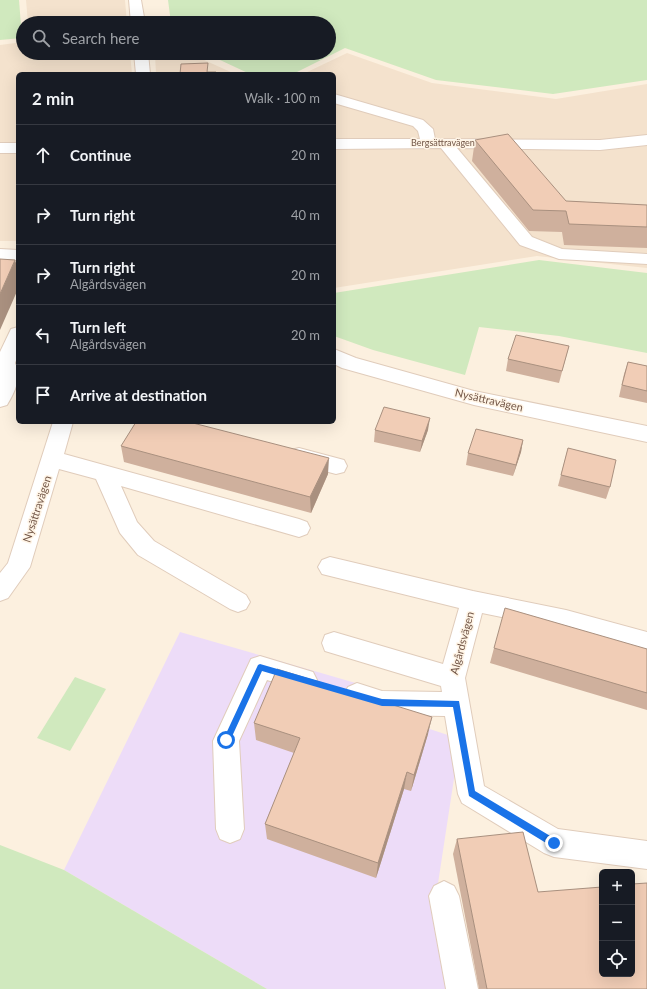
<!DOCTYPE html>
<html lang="en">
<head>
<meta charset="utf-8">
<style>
  body { margin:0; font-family:Lato,sans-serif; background:#242831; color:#f1f3f6 }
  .controls { position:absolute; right:12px; bottom:12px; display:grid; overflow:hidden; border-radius:6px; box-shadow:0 4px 16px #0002 }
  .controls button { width:36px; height:36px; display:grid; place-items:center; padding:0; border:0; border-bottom:1px solid #363941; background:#171b24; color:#f1f3f6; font:20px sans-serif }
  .stop { position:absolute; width:12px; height:12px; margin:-9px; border:3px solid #1a73e8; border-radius:50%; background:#fff }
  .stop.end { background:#1a73e8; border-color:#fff; box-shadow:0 1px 4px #0008 }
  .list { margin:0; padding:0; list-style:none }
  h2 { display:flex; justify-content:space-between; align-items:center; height:52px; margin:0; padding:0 16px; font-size:17px }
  h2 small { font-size:13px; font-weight:400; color:#9ea1a6 }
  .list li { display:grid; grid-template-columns:26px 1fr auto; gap:12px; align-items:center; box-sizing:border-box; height:60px; padding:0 16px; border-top:1px solid #363941 }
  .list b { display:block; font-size:15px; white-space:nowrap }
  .list p { margin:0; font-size:13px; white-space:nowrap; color:#9ea1a6 }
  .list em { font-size:13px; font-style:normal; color:#9ea1a6 }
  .icon { flex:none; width:22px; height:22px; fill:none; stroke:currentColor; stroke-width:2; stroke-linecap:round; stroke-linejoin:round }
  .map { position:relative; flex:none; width:647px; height:989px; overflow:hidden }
  .search { position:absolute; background:#171b24; box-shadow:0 4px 16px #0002; left:16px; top:16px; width:320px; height:44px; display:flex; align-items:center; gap:10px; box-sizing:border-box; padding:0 14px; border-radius:22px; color:#9ea1a6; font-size:15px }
  .panel { position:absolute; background:#171b24; box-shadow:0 4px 16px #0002; left:16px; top:72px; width:320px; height:352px; border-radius:6px }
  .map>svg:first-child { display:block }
  .residential { fill:#f4e2cd }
  .education { fill:#eddcf8 }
  .green { fill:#d0e9be }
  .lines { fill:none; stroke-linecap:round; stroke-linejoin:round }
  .minor-casing { stroke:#e0ccbb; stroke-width:2 }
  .minor { fill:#fff; fill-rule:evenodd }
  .wall { fill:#cfb09d }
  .shaded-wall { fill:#a9907f }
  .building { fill:#f1cdb6; stroke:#a9907f }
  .route { fill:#1a73e8 }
  .labels { text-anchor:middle; stroke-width:3; stroke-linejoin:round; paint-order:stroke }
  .far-street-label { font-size:9px; fill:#725647; stroke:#fff4e5 }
  .street-label { font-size:11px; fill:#725647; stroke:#fff4e5 }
</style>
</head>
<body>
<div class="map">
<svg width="647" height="989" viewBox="0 0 647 989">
  <rect width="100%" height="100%" fill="#fcf0df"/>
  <g class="residential">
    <polygon points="26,0 125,0 127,23 28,23"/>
    <polygon points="23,42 23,53 130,53 132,74 18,74 18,241 0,241 0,45"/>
    <polygon points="347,53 432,83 556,99 647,84 647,268 537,256 334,288 334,74 303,74"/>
    <polygon points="155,54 191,54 235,74 156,74"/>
  </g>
  <polygon class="education" points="180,632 390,693 384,714 457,738 455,772 435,903 446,989 267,989 64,870"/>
  <g class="green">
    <polygon points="0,0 19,0 22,38 0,40"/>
    <polygon points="168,0 647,0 647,80 553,94 436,80 345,48 293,74 250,74 205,53 329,53 329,23 171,23"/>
    <polygon points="539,260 647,273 647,353 559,336 479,327 465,375 373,350 334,336 334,293"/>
    <polygon points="75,677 106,689 70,751 37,738"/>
    <polygon points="0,845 64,870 267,989 0,989"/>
  </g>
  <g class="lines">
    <g class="minor-casing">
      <g id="minor">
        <polygon points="129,0 141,0 145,23 131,23"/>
        <polygon points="134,53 148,53 150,74 136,74"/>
        <polygon points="334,94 423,120 433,129 435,139 600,140 647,135 647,145 600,150 457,148 532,237 562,249 647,254 647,264 559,259 520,245 441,148 334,149 334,139 420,139 418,131 413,126 334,103"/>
        <rect x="0" y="143" width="18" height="10"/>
        <polygon points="0,249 18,250 18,260 0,259"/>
        <path d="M18,327V355L15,363C22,377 15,392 7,405L0,407V352L11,329Z"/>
        <polygon points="334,349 356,358 474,391 647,426 647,442 474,405 342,368 334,364"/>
        <polygon points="53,422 73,422 64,454 299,519 307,522 310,528 307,534 299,537 121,486 137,522 154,541 246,595 250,602 246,609 238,612 230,609 138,555 120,533 96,479 59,469 30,567 8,598 0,601 0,573 8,563"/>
        <polygon points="299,448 344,460 347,466 344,472 336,474 291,462 288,456 291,450"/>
        <polygon points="330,557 473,591 566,610 647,632 647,654 566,630 482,613 465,678 484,786 558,829 647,841 647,869 554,857 544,853 462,803 458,794 445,716 382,715 348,703 344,695 348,687 357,683 382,691 442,692 441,686 325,651 322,643 325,635 334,632 443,664 459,608 322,574 318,567 322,560"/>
        <polygon points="260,656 313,672 317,680 313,688 304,691 267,680 239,741 244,829 240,839 230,843 220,839 216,829 213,741 251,659"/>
        <polygon points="444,881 454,886 459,896 478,989 446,989 429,896 434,886"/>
      </g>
    </g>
    <use href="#minor" class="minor"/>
  </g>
  <g class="wall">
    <polygon points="475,140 566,201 647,205 647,248 564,245 562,232 529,231 472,161"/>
    <polygon points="569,346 559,383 506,371 508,359"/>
    <polygon points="628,362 647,366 647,403 619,397 624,374"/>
    <polygon points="375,430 428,430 420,452 374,442"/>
    <polygon points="523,440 521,452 513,476 466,465 468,453"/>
    <polygon points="121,446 328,474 311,513 124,462"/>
    <polygon points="568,448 610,487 606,499 558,486"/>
    <polygon points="494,648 647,649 647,710 490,663"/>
    <polygon points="254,723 428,734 411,791 404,789 376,878 267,839 265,824 294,753 256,740"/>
    <polygon points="457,839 538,892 647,989 479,989 453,854"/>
  </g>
  <g class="shaded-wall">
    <polygon points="15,260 18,269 18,289 0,330 0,294"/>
    <polygon points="430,418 428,430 420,452 422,441"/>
    <polygon points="523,440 521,452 513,476 516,465"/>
    <polygon points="329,458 328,474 311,513 310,497"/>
    <polygon points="432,717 428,734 411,791 414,775"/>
    <polygon points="407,772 404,789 376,878 378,863"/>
  </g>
  <g class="building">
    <polygon points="208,63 207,72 216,72 216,74 180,74 181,64"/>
    <polygon points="508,134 566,201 647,205 647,227 569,224 566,211 533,210 475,140"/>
    <polygon points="0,259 15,260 0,294"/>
    <polygon points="516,335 569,346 562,371 508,359"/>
    <polygon points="628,362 647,366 647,391 622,385"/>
    <polygon points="384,407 430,418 422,441 375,430"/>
    <polygon points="136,422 189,422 329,458 310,497 121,446"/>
    <polygon points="476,429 523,440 516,465 468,453"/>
    <polygon points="568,448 616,460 610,487 561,475"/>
    <polygon points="505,608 647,649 647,693 494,648"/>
    <polygon points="277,669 432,717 414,775 407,772 378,863 265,824 300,738 254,723"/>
    <polygon points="523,832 538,892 602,887 602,974 632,974 632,884 647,883 647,989 487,989 457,839"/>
  </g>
  <polygon class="route" points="260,664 382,699 459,701 475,791 557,840 559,843 557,846 554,848 551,846 469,796 453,707 382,706 262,671 229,743 224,743 224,738 258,665"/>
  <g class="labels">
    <g class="far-street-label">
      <text x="443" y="146">Bergsättravägen</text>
    </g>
    <g class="street-label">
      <text transform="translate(489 400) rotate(13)" y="4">Nysättravägen</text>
      <text transform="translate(37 509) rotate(-72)" y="4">Nysättravägen</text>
      <text transform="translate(462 643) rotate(-75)" y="4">Algårdsvägen</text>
    </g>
  </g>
</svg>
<div class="controls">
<button>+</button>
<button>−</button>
<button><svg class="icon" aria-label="locate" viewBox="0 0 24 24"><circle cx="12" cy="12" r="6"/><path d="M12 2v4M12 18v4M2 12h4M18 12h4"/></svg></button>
</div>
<div class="stop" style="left:226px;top:740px"></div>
<div class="stop end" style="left:554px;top:843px"></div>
<div class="search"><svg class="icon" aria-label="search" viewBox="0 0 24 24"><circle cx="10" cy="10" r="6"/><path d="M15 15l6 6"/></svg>Search here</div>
<section class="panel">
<h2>2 min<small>Walk · 100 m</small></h2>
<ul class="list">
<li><svg class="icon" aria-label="ahead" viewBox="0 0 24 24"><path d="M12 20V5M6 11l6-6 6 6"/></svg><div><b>Continue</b></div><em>20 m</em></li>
<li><svg class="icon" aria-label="right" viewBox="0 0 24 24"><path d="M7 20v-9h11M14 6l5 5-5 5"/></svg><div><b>Turn right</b></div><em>40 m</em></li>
<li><svg class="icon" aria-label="right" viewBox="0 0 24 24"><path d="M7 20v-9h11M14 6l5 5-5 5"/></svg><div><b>Turn right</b><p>Algårdsvägen</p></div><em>20 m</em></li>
<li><svg class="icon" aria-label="left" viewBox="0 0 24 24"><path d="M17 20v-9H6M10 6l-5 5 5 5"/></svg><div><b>Turn left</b><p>Algårdsvägen</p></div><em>20 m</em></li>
<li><svg class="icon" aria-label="arrive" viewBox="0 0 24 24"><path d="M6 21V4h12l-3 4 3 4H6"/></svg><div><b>Arrive at destination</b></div></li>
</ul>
</section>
</div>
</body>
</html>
